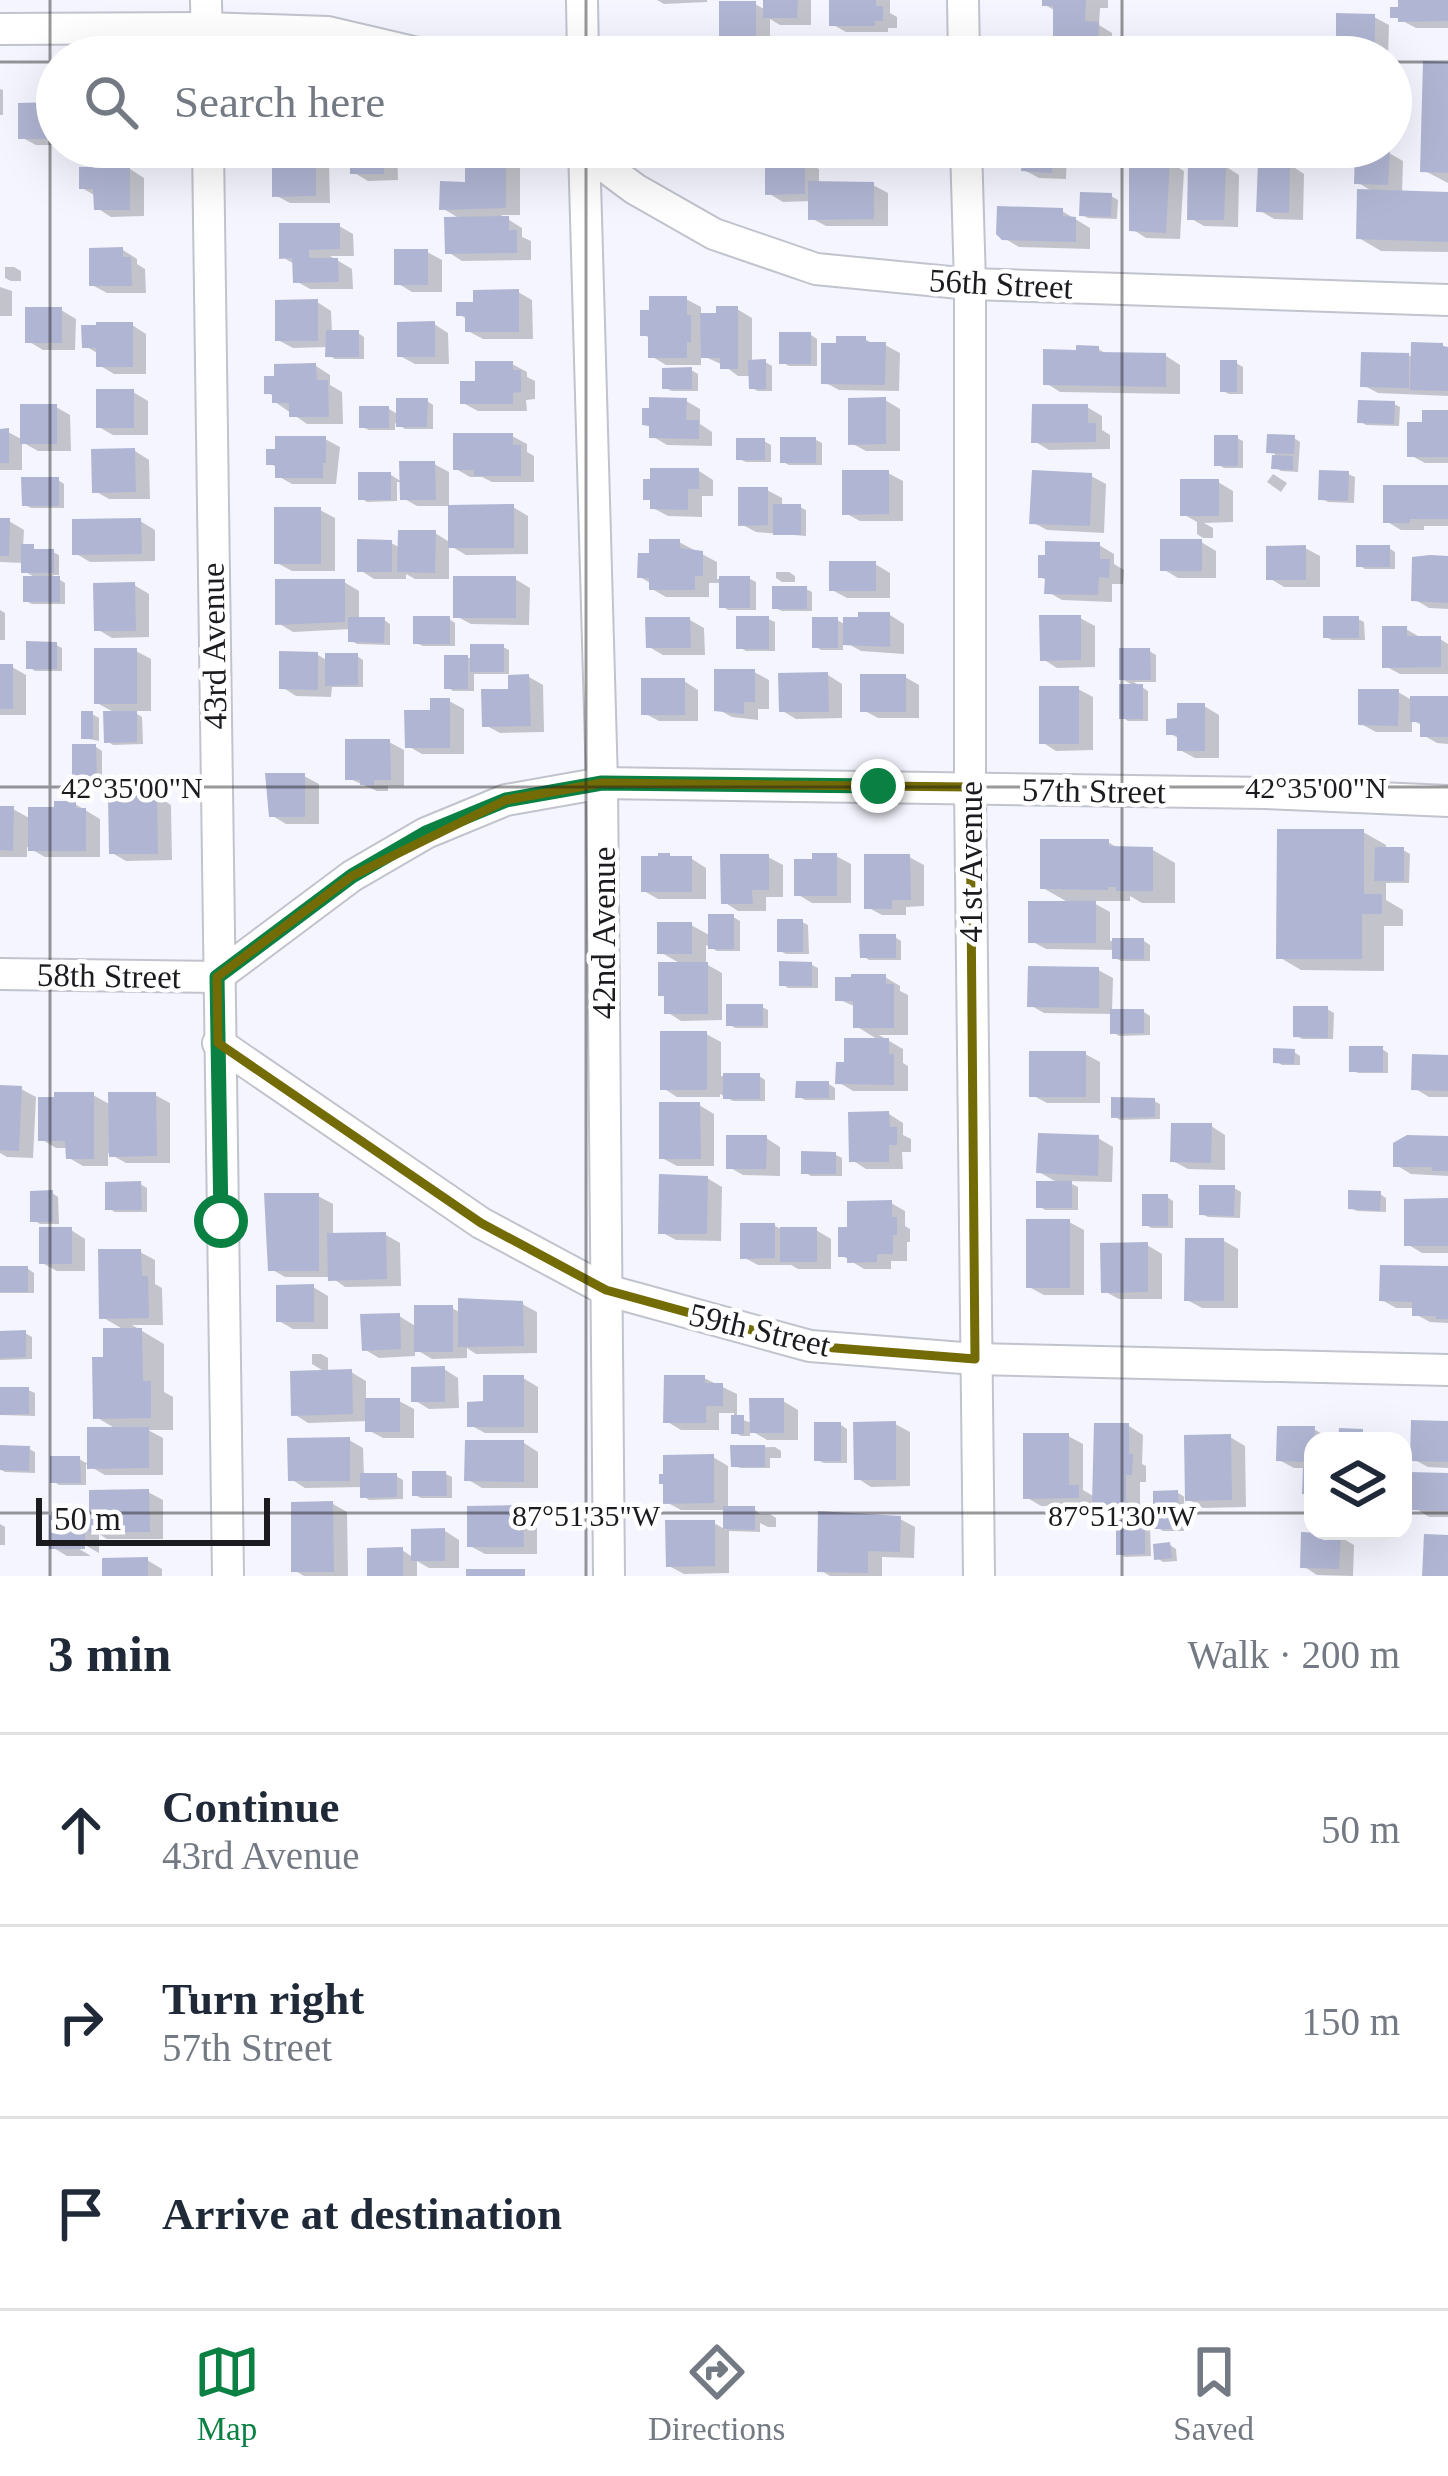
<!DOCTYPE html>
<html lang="en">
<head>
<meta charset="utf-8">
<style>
  body { margin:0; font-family:Georgia,serif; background:#f6f6f7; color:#1f2937 }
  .controls { position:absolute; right:36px; bottom:36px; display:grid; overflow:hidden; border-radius:24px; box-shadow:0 12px 48px #0002 }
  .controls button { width:108px; height:108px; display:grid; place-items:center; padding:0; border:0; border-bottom:3px solid #e0e1e3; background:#fff; color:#1f2937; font:60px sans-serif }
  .scale { position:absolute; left:36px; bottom:30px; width:234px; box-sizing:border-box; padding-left:12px; border:6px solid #1c1c20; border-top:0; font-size:33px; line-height:42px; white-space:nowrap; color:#1c1c20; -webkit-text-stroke:9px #fff; paint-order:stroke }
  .stop { position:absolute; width:36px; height:36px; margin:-27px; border:9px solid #0b8043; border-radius:50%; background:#fff }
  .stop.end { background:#0b8043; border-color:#fff; box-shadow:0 3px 12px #0008 }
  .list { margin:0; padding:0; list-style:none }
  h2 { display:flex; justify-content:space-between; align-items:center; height:156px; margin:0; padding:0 48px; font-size:51px }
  h2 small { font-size:39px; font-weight:400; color:#747a83 }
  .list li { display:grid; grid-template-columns:78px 1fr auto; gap:36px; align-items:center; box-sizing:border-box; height:192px; padding:0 48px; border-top:3px solid #e0e1e3 }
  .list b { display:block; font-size:45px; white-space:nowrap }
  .list p { margin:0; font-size:39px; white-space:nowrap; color:#747a83 }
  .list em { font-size:39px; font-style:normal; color:#747a83 }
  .icon { flex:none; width:66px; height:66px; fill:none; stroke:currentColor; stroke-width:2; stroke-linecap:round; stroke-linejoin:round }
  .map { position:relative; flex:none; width:1448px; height:1576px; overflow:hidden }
  .search { position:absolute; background:#fff; box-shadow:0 12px 48px #0002; left:36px; right:36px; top:36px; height:132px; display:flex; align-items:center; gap:30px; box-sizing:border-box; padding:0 42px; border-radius:66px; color:#747a83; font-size:45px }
  .sheet { height:732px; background:#fff }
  nav { display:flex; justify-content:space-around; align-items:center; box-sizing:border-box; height:168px; border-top:3px solid #e0e1e3; background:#fff; font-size:33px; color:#747a83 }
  nav a { display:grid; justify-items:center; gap:6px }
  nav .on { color:#0b8043 }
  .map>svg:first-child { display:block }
  .shadow { fill:#0003 }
  .building { fill:#b0b5d3 }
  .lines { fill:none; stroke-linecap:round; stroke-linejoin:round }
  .street-casing { stroke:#c1c3cd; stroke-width:34 }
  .street { stroke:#fff; stroke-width:30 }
  .route { stroke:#0b8043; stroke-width:15 }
  .marked { fill:none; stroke:#736b05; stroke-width:9; stroke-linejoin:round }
  .ticks { fill:none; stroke:#1c1c20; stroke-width:3; stroke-opacity:0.45 }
  .labels { text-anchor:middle; stroke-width:9; stroke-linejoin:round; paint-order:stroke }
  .street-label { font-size:33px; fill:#1c1c20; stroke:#fff }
  .ticks-label { font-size:30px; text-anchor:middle; fill:#1c1c20; stroke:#fff; stroke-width:9; stroke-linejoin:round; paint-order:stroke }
</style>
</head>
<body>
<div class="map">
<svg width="1448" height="1576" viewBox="0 0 1448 1576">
  <rect width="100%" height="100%" fill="#f4f5fe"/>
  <g class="shadow">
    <polygon points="657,0 707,0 707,2 664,4"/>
    <polygon points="766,0 811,0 811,25 780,25 770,19 770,44 736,44 722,36 755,4 766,10"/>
    <polygon points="832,0 890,0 890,13 897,17 897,28 888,28 888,32 846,32 832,24"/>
    <polygon points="1045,0 1108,0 1108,8 1100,8 1099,25 1112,33 1112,49 1101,49 1115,57 1080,57 1080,49 1070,49 1056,40 1056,11 1045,5"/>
    <polygon points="1402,0 1448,0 1448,28 1416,28 1393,16 1402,10"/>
    <polygon points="1374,17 1389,25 1388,57 1354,57 1339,49"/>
    <polygon points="678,43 693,51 693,57 648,57"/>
    <polygon points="844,54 874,54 879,57 844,57"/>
    <polygon points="1448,65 1448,183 1423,170"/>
    <polygon points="0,89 3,90 3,115 0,115"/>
    <polygon points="55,105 57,145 36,145 21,137"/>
    <polygon points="353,147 446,147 444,159 410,155 397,148 398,180 368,181 353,172"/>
    <polygon points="770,147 819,147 818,159 802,159 819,169 819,184 873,185 888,193 888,226 826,226 811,218 811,201 783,202 768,193 787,161 770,150"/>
    <polygon points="843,147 888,147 888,149 847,149"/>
    <polygon points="1014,147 1067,147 1066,179 1039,178 1024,170 1025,163 1014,156"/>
    <polygon points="505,153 520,161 520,215 501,215 522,228 522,237 531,241 531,260 462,261 448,252 462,220 442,208"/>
    <polygon points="1389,153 1403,161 1402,194 1448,195 1448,252 1381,251 1359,238 1375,193 1357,182"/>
    <polygon points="315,155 329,164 330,203 290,203 275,195"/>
    <polygon points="1169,162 1184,171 1180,239 1146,238 1132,229"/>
    <polygon points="1286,162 1304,174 1303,220 1274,219 1259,210"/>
    <polygon points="1225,166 1239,175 1238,227 1204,226 1190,218"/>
    <polygon points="130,169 144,178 144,216 111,217 97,208 96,196 82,188"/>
    <polygon points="1111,196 1118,200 1117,219 1088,218 1082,215"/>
    <polygon points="1062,211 1090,228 1090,249 1019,247 1004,238"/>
    <polygon points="339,226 353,234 354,256 330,256 352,269 353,289 310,289 296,281 296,265 282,257"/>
    <polygon points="123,250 137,259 137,264 145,269 146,293 107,293 92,285"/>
    <polygon points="427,252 442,260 442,292 412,292 397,283"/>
    <polygon points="5,267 14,267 21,271 21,281 11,281 5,278"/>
    <polygon points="0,287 12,291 12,316 0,316"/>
    <polygon points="518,292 532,300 533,339 483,339 468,331 468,320 459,314"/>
    <polygon points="686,299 701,307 701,316 719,316 737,309 752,318 752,362 765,362 772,366 772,391 758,391 752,388 752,376 738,376 723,365 701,355 701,365 666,365 651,356 651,339 643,334"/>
    <polygon points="317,302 331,311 332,333 358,333 364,337 364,359 335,359 328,355 328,347 293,348 278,340"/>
    <polygon points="61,310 76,319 75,350 43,350 28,341"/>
    <polygon points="434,324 448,333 449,364 415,364 400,356"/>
    <polygon points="132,325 146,334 146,374 114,374 99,365 99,354 85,346"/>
    <polygon points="811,335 817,339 817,366 789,366 782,362"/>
    <polygon points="865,339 875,345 885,345 900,353 899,391 839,390 824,382"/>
    <polygon points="1448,348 1448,396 1378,393 1363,385 1364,355 1414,356"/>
    <polygon points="1098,349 1109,355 1166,356 1180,365 1180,394 1060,392 1046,383"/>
    <polygon points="1236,363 1243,367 1243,394 1229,394 1223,391"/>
    <polygon points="512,364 527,372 527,377 535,381 535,399 526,400 527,411 478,411 463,403 478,384"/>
    <polygon points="316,366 330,375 330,385 342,392 343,424 307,424 275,402 275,397 267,392"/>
    <polygon points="691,370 698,374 698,391 672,391 665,388"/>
    <polygon points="133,392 148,401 148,435 113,435 99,427"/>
    <polygon points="885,400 900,409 900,451 866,451 851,443"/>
    <polygon points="427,401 433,405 433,429 405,429 395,423 395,430 369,430 362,427 389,409 399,415"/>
    <polygon points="686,401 700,409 700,424 712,432 712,446 667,445 652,436"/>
    <polygon points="1394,404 1400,407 1399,426 1366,425 1360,421"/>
    <polygon points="56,407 70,415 71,451 38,451 22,442 22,470 0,470 0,432 8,432 23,440"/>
    <polygon points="1087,407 1102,416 1102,430 1110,435 1110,449 1049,450 1034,441"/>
    <polygon points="1448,413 1448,463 1425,463 1410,455 1425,425"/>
    <polygon points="512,436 527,444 527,452 534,456 534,482 492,482 482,477 470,477 456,469"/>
    <polygon points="1237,438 1243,441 1243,468 1224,468 1217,464"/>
    <polygon points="1294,438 1300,442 1298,472 1281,471 1275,467 1275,454 1269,451"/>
    <polygon points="325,439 340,447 336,484 292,484 278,476 278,468 269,463 278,452"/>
    <polygon points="816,440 822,443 822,465 789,465 783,462"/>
    <polygon points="764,441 771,445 771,462 746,462 739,459"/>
    <polygon points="135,451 149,460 150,499 109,499 95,491"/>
    <polygon points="434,464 449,472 449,506 417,506 403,498"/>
    <polygon points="699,471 713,480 713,496 702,496 702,517 668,516 653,508"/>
    <polygon points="888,473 903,481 903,521 860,521 845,513"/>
    <polygon points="1273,474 1287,483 1281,492 1267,482"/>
    <polygon points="1348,474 1355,477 1354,503 1328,502 1321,498"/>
    <polygon points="391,475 402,482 397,482 397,501 367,502 361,498"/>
    <polygon points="1091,476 1106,484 1104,533 1047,530 1032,522"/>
    <polygon points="58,480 64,484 64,508 31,508 25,505"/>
    <polygon points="1218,482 1233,491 1233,522 1204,523 1213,528 1213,538 1203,538 1197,534 1197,522 1183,514"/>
    <polygon points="1448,488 1448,526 1424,526 1424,530 1401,530 1386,521"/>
    <polygon points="767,490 782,498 782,507 800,507 806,510 806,536 756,532 741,524"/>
    <polygon points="513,507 528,516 528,554 466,555 449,545 449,579 415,579 406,574 406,579 374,579 360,570 391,543 401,548 435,533 451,543"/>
    <polygon points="320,510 335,518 335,571 292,571 277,563"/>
    <polygon points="0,521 9,521 24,530 23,547 53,552 59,555 59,575 52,575 65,583 65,604 32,604 26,601 38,579 24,571 24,563 0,562"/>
    <polygon points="140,521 155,530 155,561 90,562 75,553"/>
    <polygon points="679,542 717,562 717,579 750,579 756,582 756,610 728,610 722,606 722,583 709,583 709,597 666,597 652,589 652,584 640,577 652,556"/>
    <polygon points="1201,542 1216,551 1216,578 1178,578 1163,569"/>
    <polygon points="1099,545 1114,554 1114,564 1124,570 1123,584 1112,584 1112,602 1062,600 1048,592 1048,581 1041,577"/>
    <polygon points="1305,548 1320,556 1320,587 1284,587 1269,578"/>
    <polygon points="1389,548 1395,552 1395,569 1365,569 1359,565"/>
    <polygon points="1448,560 1448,609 1429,608 1414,599"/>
    <polygon points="875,564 890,573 890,598 847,598 832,590"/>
    <polygon points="776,572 789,572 795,576 795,582 782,582 776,578"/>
    <polygon points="515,579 530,588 529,625 471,624 456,616"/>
    <polygon points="344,582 359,591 359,620 384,620 390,624 390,645 357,644 351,640 351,629 293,632 278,623"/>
    <polygon points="134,585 149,594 149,637 112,638 97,629"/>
    <polygon points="806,589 812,592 812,611 782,611 775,608"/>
    <polygon points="0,610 5,613 5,640 0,640"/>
    <polygon points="890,615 904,624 904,654 861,651 843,641 843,650 821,650 815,646 837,620 846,625 861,620"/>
    <polygon points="1080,618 1095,626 1095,667 1057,668 1043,659"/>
    <polygon points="449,619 455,623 455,646 423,646 416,643"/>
    <polygon points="768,619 775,622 775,651 746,651 739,647"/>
    <polygon points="1358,619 1364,622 1365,640 1332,640 1326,637"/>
    <polygon points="690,620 704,628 705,655 663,655 649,647"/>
    <polygon points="1406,629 1423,639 1440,639 1448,644 1448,674 1400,674 1385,666"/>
    <polygon points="56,645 62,648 62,671 35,671 29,667"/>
    <polygon points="503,647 509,650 509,674 474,674 474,691 453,691 447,687 447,658 473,658"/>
    <polygon points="136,651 151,659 151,711 132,711 142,717 143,744 113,745 107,741 117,714 97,703"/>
    <polygon points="1149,651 1156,655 1156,682 1134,682 1148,691 1148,721 1128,721 1122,717 1136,687 1122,679"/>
    <polygon points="318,655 328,661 357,656 363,660 363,687 332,687 331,697 296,696 282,687"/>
    <polygon points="0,667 12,667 26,675 26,715 0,715"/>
    <polygon points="754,672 769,680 769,709 758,709 758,720 732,717 717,709"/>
    <polygon points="828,675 842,684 842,718 796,719 781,710"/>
    <polygon points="529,677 543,685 544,732 500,733 485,725 511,692"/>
    <polygon points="905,677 919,685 919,718 878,718 863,710"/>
    <polygon points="684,681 698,690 698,721 659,721 644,713"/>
    <polygon points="1078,689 1093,697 1093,750 1056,751 1042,742"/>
    <polygon points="1398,692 1410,699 1448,699 1448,744 1437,743 1423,735 1423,726 1412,720 1412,732 1376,732 1361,724"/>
    <polygon points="449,701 464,709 464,754 422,754 408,746 433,713"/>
    <polygon points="1204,706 1219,715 1219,758 1195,758 1180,750 1180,739 1169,733"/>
    <polygon points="92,714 99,718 99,741 84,738"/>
    <polygon points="389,742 404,750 404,786 388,786 388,791 377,791 348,778"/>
    <polygon points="96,747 102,751 102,782 82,782 75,778"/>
    <polygon points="304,776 319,784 319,824 286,824 271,815"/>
    <polygon points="157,796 171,805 172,860 126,861 112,853"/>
    <polygon points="75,804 100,819 100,857 45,857 27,847 27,857 0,857 0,809 13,809 31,819"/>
    <polygon points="1363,832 1386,845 1386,850 1403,850 1410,854 1409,883 1386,883 1386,900 1403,910 1403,926 1384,926 1384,971 1301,970 1279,957"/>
    <polygon points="1108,842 1121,850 1153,850 1175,863 1175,903 1142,903 1130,896 1130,901 1090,901 1110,912 1110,941 1144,941 1150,945 1150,961 1121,961 1115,958 1115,950 1046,949 1031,941 1071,904 1043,888"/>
    <polygon points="836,856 851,864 851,903 812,903 797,894"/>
    <polygon points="768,857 783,865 783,897 766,897 766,911 738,911 724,902"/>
    <polygon points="909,857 924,865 924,906 906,907 906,915 882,915 867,907"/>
    <polygon points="676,859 692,859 706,868 706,899 658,899 644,891"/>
    <polygon points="733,917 740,921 740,951 717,951 706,945 706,964 722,973 722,1020 681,1021 667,1012 683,965 660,952 691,925 711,936"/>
    <polygon points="802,922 808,925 809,954 786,954 780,951"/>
    <polygon points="895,937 901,941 901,960 869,960 863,956"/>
    <polygon points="812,965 818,968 818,988 788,988 782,984"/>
    <polygon points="1098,970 1113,978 1112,1012 1144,1012 1150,1016 1150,1035 1119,1036 1113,1032 1113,1014 1044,1013 1030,1005"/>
    <polygon points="885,977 900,986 900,991 908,995 908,1035 879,1035 903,1049 903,1063 908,1066 908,1091 853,1091 838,1082 847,1065 880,1041 856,1026 856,1007 838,999"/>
    <polygon points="762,1007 768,1010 768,1028 735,1028 729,1024"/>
    <polygon points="1327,1009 1334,1013 1333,1039 1302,1039 1296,1035"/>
    <polygon points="706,1034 721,1042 721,1076 759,1076 765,1080 765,1101 733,1101 720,1094 720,1097 677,1097 663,1088"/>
    <polygon points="1382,1049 1388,1053 1388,1073 1358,1073 1352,1070"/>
    <polygon points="1294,1052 1300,1056 1300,1065 1282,1065 1276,1061"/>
    <polygon points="1085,1054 1100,1062 1100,1103 1047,1103 1032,1095"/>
    <polygon points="1448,1058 1448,1097 1429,1097 1414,1088"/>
    <polygon points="829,1084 835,1088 835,1100 805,1100 798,1096"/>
    <polygon points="0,1088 21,1089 36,1097 33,1158 7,1157 0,1153"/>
    <polygon points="93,1095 111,1105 155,1095 170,1103 170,1163 126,1163 108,1153 108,1166 83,1166 69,1158 69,1148 56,1148 41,1139"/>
    <polygon points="1154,1101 1160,1104 1160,1119 1120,1120 1114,1116"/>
    <polygon points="699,1105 714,1114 714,1166 677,1166 662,1158"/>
    <polygon points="889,1114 903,1123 903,1135 911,1139 911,1152 902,1152 903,1169 866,1169 852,1160"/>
    <polygon points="1211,1126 1225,1135 1225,1170 1188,1169 1173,1161"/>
    <polygon points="766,1138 780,1147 780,1176 743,1175 729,1167"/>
    <polygon points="1098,1138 1113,1147 1112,1182 1066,1181 1078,1187 1078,1210 1045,1210 1039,1206 1060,1184 1039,1172"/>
    <polygon points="1448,1139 1448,1176 1411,1174 1396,1165"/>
    <polygon points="836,1155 842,1158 842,1176 811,1176 804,1172"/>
    <polygon points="707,1178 722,1187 721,1241 676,1240 661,1232"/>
    <polygon points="140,1184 147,1188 147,1212 115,1212 108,1208"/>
    <polygon points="1234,1188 1241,1192 1240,1218 1208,1217 1202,1214"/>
    <polygon points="52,1193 58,1197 59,1224 40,1224 33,1220"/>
    <polygon points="1380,1194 1386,1198 1386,1212 1357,1211 1351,1208"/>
    <polygon points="318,1196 333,1204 333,1236 386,1235 400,1243 401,1286 345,1287 331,1277 285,1277 271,1269"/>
    <polygon points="1167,1197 1173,1201 1173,1228 1151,1228 1145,1224"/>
    <polygon points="1448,1201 1448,1253 1422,1253 1407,1244"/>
    <polygon points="891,1203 905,1211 905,1226 910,1229 910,1242 907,1242 907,1261 891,1261 891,1269 864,1269 841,1255 850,1230"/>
    <polygon points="1069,1222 1084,1230 1084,1295 1044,1295 1029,1287"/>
    <polygon points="775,1226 783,1230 816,1230 831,1239 831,1269 798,1269 791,1265 758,1265 743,1257"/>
    <polygon points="71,1230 85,1239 85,1271 57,1271 42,1263"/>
    <polygon points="1224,1241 1238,1249 1238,1308 1202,1308 1187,1300"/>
    <polygon points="1147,1245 1162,1254 1162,1299 1119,1299 1104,1291"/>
    <polygon points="140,1252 155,1260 155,1284 162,1288 163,1325 132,1325 164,1344 164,1392 173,1397 173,1430 148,1430 163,1438 163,1475 105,1475 86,1464 86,1485 59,1485 53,1481 79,1459 90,1465 118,1430 96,1417 106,1360 126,1331 102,1317"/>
    <polygon points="0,1269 28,1269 34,1273 34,1293 0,1293"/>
    <polygon points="1448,1269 1448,1323 1430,1322 1415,1314 1415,1308 1396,1308 1382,1300"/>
    <polygon points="313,1287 328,1296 328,1329 293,1329 279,1321"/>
    <polygon points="522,1304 537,1312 537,1353 476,1354 467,1348 467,1358 432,1359 415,1349 415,1356 379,1358 364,1349 399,1316 417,1327 452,1308 461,1313"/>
    <polygon points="25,1333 32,1337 32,1359 0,1360 0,1334"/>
    <polygon points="312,1354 321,1354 328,1358 328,1373 351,1372 366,1381 366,1401 399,1401 414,1409 414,1438 383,1438 368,1430 368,1421 308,1423 294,1414 327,1373 312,1364"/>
    <polygon points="444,1369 458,1378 459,1408 429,1409 414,1400"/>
    <polygon points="523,1378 538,1387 538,1433 485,1433 470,1425 486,1404"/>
    <polygon points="704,1378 737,1394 737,1418 752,1423 783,1401 798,1410 798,1440 767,1440 750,1430 750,1436 741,1436 734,1432 734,1413 719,1413 719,1430 681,1430 666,1421"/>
    <polygon points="0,1390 28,1390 35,1393 35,1416 0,1415"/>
    <polygon points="895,1424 910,1432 910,1486 871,1487 857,1478"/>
    <polygon points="1448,1424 1448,1468 1428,1467 1413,1459"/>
    <polygon points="841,1425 847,1429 847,1463 824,1463 817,1460"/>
    <polygon points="1129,1426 1143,1435 1142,1464 1146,1466 1146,1482 1140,1482 1140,1511 1110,1511 1093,1501 1093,1505 1041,1506 1026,1497 1068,1436 1083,1444 1083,1490 1095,1497"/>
    <polygon points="1314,1429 1328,1438 1328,1441 1313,1441 1313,1496 1305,1492 1306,1468 1294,1468 1279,1460"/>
    <polygon points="1230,1437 1245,1446 1246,1507 1203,1508 1184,1497 1184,1531 1163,1531 1156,1527 1178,1493 1188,1499"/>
    <polygon points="349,1440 363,1448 364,1476 396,1476 403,1480 403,1499 369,1500 363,1496 363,1487 305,1488 291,1479"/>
    <polygon points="524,1443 538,1452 538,1488 482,1488 467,1479"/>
    <polygon points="775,1447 781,1451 781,1458 770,1458 770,1468 740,1468 734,1465 733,1448"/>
    <polygon points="0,1448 29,1449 35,1452 35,1473 5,1472 0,1469"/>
    <polygon points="713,1457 728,1466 728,1509 754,1509 760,1514 770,1514 776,1518 776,1527 768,1527 760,1523 760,1532 729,1531 729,1573 684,1574 669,1566 714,1523 726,1530 726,1510 681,1510 666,1502"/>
    <polygon points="446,1474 452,1477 452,1498 421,1498 415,1495"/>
    <polygon points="1448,1476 1448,1517 1429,1517 1415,1508 1415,1501 1407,1497"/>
    <polygon points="148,1492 163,1500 163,1539 107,1539 99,1534 99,1553 74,1539 71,1544 91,1556 67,1556 52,1547 84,1518 92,1523"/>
    <polygon points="333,1504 347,1512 348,1576 304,1576 294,1570"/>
    <polygon points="523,1508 537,1517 537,1554 485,1554 470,1546"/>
    <polygon points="900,1519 915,1527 914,1558 882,1557 882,1576 830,1576 820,1570"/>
    <polygon points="1144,1523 1150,1527 1151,1556 1125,1557 1119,1553"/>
    <polygon points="0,1524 5,1527 5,1545 0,1545"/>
    <polygon points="445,1531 459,1540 459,1568 429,1568 417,1561 417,1576 370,1576 402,1550 414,1558"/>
    <polygon points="1340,1537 1354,1545 1353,1576 1317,1575 1303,1566"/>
    <polygon points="1170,1545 1176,1549 1177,1561 1163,1562 1157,1558"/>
    <polygon points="147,1560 162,1569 162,1576 105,1576"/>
  </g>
  <g class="building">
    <polygon points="763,0 798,0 797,18 763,18"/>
    <polygon points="829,0 876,0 876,6 883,6 883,21 875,21 875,26 829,26"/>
    <polygon points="1042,0 1086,0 1085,21 1099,22 1098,42 1053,42 1053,6 1042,6"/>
    <polygon points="1398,0 1448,0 1448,21 1398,22 1398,18 1390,18 1390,7 1398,7"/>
    <polygon points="719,1 756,1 756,38 719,37"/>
    <polygon points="1336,13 1375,14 1375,51 1336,50"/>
    <polygon points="645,39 679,40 679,57 645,57"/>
    <polygon points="1423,61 1448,62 1448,173 1420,172"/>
    <polygon points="56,102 56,139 18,139 18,103"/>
    <rect x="350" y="147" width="34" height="27"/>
    <polygon points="1011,147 1053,147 1052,173 1021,171 1022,158 1011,158"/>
    <polygon points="1355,149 1390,150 1388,185 1354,184"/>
    <polygon points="506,150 506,208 439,210 440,181 465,182 465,151"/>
    <polygon points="272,152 316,152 316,196 272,197"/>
    <polygon points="805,157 805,194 765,195 765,158"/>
    <polygon points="1129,158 1170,159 1166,233 1129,231"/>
    <polygon points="1261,159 1287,159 1287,163 1290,163 1289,213 1256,212 1258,163 1261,163"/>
    <polygon points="1188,162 1226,163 1224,220 1187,220"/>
    <polygon points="130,166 130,210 94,210 93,189 79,189 79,167"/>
    <polygon points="808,181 874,182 874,219 808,220"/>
    <polygon points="1357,189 1448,192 1448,242 1356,239"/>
    <polygon points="1080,192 1112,193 1111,217 1079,216"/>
    <polygon points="997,206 1063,208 1063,216 1076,217 1076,242 1002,240 996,234"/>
    <polygon points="509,216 509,230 517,230 517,253 445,254 444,217"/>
    <polygon points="279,223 340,223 340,249 309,250 309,258 338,258 339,282 293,283 292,258 279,259"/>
    <polygon points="123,247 123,257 131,257 132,286 89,286 89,248"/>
    <rect x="394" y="249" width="34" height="36"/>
    <polygon points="519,289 519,332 465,332 465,316 456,316 456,302 473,302 473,290"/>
    <polygon points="649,296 687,296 687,315 691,315 691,342 687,342 687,358 648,358 648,336 640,336 640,310 649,310"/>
    <polygon points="318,299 318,341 275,341 275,300"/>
    <polygon points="716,306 738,306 738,369 720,369 720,358 701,358 700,313 716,313"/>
    <rect x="25" y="307" width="37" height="36"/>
    <polygon points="435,321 435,357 397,357 397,322"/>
    <polygon points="96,322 133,322 133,367 96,367 96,348 82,348 81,325 96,325"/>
    <polygon points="326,330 359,330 359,357 325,357"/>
    <rect x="779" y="332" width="32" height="32"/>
    <polygon points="836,336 866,336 866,342 886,342 885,385 821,384 821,343 836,343"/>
    <polygon points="1411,342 1443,343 1443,346 1448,347 1448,391 1410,390"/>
    <polygon points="1076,345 1099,346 1099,352 1166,353 1166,387 1043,385 1043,349 1076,350"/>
    <polygon points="1361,352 1409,353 1409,388 1360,387"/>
    <polygon points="766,359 766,389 749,389 748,360"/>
    <rect x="1220" y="360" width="17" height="32"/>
    <polygon points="475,361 513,361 513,370 521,370 521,392 513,393 513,404 460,404 460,381 475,381"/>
    <polygon points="316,363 317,380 328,380 329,417 289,417 289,403 272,403 272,394 264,394 264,376 274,376 274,364"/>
    <polygon points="692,367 692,389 662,389 662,368"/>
    <rect x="96" y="389" width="38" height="39"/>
    <polygon points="649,397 687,398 686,420 699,420 699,439 649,438 649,426 642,425 642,408 649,408"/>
    <polygon points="886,397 886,444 848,445 848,398"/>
    <polygon points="396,398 428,398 427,427 396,427"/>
    <polygon points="1358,400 1395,401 1394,424 1357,423"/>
    <rect x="20" y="404" width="37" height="40"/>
    <polygon points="1032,404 1088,404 1088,423 1096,423 1096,442 1031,443"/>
    <rect x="359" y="406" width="30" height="22"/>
    <polygon points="1422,410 1448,410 1448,457 1407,457 1407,422 1422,422"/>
    <polygon points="9,428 9,463 0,463 0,429"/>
    <polygon points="453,433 513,433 513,445 521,445 521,476 474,476 474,470 453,470"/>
    <polygon points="1267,434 1295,435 1294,454 1266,453"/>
    <rect x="1214" y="435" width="24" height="31"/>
    <polygon points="275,436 326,436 326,463 323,463 323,478 275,478 275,465 266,465 266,449 275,449"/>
    <rect x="780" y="437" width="36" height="26"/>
    <rect x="736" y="438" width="29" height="22"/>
    <polygon points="135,448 136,492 92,493 91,449"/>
    <polygon points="1272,455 1293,456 1293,470 1271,469"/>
    <polygon points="399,461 435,461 436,500 400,500"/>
    <polygon points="650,468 699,468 699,489 688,489 688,510 650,509 650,500 643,500 643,479 650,479"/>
    <polygon points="842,470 889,470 889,514 842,515"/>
    <polygon points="1032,470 1092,473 1090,526 1029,524"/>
    <polygon points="1319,470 1349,471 1348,501 1318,500"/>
    <rect x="358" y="472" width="33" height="28"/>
    <polygon points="21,477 59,477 59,506 22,506"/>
    <rect x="1180" y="479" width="39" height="37"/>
    <polygon points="1383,485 1448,485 1448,519 1410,519 1410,523 1383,523"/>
    <polygon points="738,487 768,487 768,525 738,526"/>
    <polygon points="514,504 514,548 448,548 448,505"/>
    <rect x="773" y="504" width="28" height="31"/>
    <rect x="274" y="507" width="47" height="57"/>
    <polygon points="0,518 10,518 9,556 0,556"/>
    <polygon points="141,518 142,554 72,555 72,519"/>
    <polygon points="398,530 436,530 435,573 397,572"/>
    <polygon points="357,539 392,540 392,572 357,572"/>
    <polygon points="649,539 680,539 680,548 703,551 703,576 695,576 695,590 649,590 649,578 637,578 638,553 649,553"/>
    <rect x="1160" y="539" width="42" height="32"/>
    <polygon points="1045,541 1100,542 1100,559 1110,559 1109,578 1099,577 1098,595 1044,594 1045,578 1038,578 1038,555 1045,555"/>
    <polygon points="21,544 34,544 34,549 54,549 54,573 21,573"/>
    <polygon points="1306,545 1306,580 1266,580 1266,546"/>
    <rect x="1356" y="545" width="34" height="22"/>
    <polygon points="1430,555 1448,556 1448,603 1411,601 1412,557"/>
    <rect x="829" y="561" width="47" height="30"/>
    <rect x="23" y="576" width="37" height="26"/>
    <rect x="453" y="576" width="63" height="42"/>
    <rect x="719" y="576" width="31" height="32"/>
    <polygon points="275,579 345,579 345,622 275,625"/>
    <polygon points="135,582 136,631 94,631 93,583"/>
    <rect x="772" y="586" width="35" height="23"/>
    <polygon points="858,612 890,612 890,647 843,645 843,617 858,617"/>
    <polygon points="1039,615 1081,615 1081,660 1040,661"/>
    <rect x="413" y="616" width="37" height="28"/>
    <rect x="736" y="616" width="33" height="33"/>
    <rect x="1323" y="616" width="36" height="22"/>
    <polygon points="348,617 385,617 384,643 348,642"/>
    <polygon points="645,617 690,617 691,648 646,648"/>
    <rect x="812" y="617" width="26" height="31"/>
    <polygon points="1382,626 1407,626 1407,636 1441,636 1441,667 1382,668"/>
    <polygon points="26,641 57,642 57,669 26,669"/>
    <rect x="470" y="644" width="34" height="28"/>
    <rect x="94" y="648" width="43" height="56"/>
    <polygon points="1119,648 1150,648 1151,680 1119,680"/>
    <polygon points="279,651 318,652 318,690 279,689"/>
    <polygon points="325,653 358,653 358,685 325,686"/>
    <rect x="444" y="655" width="24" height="34"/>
    <rect x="0" y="664" width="13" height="45"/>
    <polygon points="714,669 755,669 755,702 744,702 744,714 714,711"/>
    <polygon points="828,672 829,712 779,712 778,673"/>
    <polygon points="529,674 531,726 482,727 481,689 508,689 508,675"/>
    <rect x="860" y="674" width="46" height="38"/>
    <rect x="641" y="678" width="44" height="37"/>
    <rect x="1119" y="684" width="24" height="35"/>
    <rect x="1039" y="686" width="40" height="58"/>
    <polygon points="1358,689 1399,689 1398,726 1358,725"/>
    <polygon points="1410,696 1448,696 1448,737 1420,737 1420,722 1410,722"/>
    <polygon points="430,698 450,698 450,748 405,748 404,710 430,710"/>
    <polygon points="1177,703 1205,703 1205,751 1177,751 1177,735 1166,735 1166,719 1177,718"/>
    <rect x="81" y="711" width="12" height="28"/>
    <polygon points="103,711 137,711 137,742 104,743"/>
    <polygon points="345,739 390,739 391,780 374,780 374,785 360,785 360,780 345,780"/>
    <polygon points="72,744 96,744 97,780 72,780"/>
    <polygon points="265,773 305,773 305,817 269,817"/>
    <polygon points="157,793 158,854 109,854 108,794"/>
    <polygon points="54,801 76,801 76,808 86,808 86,851 28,851 28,807 54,807"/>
    <polygon points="0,806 14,806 13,851 0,850"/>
    <polygon points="1277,829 1364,829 1364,894 1382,894 1382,914 1362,914 1362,959 1276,959"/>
    <polygon points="1040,839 1109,839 1109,846 1153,847 1153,891 1116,891 1116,887 1108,887 1108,890 1040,889"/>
    <polygon points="1375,847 1404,847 1404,881 1374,881"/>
    <polygon points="658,853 670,853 670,856 692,856 692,892 641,892 641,856 658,856"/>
    <polygon points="812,853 837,853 837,896 794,896 794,859 812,859"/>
    <polygon points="720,854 769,854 769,890 752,890 753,904 721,904"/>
    <polygon points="864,854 910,854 911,900 892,900 892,909 864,909"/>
    <rect x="1028" y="901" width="68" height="42"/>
    <rect x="708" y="914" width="26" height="35"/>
    <rect x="777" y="919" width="26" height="33"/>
    <rect x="657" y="922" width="35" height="32"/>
    <polygon points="859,934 896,934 896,958 860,958"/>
    <rect x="1112" y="938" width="32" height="21"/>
    <polygon points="779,961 812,962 812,986 779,986"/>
    <polygon points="658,962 708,962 708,1014 664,1014 664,996 658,996"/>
    <polygon points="1028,966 1099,967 1099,1008 1027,1007"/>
    <polygon points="851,974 886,974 886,984 894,984 894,1028 853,1028 853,1001 835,1001 835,977 851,977"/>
    <rect x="726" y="1004" width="37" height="22"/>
    <polygon points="1293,1006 1328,1006 1328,1038 1293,1037"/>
    <polygon points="1110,1009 1144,1009 1144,1033 1110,1034"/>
    <rect x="660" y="1031" width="47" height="59"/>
    <polygon points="844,1038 889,1038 889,1054 894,1054 894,1085 835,1084 836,1062 844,1062"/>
    <rect x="1349" y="1046" width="34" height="26"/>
    <polygon points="1273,1048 1295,1049 1294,1064 1273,1063"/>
    <rect x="1029" y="1051" width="57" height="46"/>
    <polygon points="1412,1054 1448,1055 1448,1091 1411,1090"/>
    <rect x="723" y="1073" width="37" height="26"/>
    <polygon points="796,1081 829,1081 829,1098 795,1098"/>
    <polygon points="0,1085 22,1086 19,1151 0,1150"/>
    <polygon points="54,1092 94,1092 94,1159 66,1159 65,1141 38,1141 38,1097 54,1097"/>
    <polygon points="108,1092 156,1092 157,1156 109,1157"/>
    <polygon points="1111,1097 1155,1098 1155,1117 1111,1118"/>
    <polygon points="659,1102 700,1102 701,1159 659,1159"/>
    <polygon points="889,1111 890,1127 897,1127 897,1145 889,1145 889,1162 849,1162 848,1112"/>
    <polygon points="1171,1123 1212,1123 1211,1163 1170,1162"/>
    <polygon points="1038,1133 1099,1135 1098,1176 1036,1173"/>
    <polygon points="726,1135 767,1135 766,1169 726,1169"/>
    <polygon points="1407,1135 1448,1136 1448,1171 1432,1171 1432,1167 1393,1167 1393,1143"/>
    <polygon points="801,1151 836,1152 836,1174 801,1174"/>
    <polygon points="659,1174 708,1176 707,1234 658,1234"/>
    <polygon points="141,1181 142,1210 105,1210 105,1182"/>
    <rect x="1036" y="1181" width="36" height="27"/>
    <polygon points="1199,1185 1235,1185 1234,1216 1199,1215"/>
    <polygon points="53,1190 53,1222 30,1222 30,1191"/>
    <polygon points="1348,1190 1381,1191 1380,1211 1348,1209"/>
    <polygon points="264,1193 319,1193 319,1271 268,1271"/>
    <rect x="1142" y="1194" width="26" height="32"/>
    <polygon points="1448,1198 1448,1246 1404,1246 1404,1199"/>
    <polygon points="892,1200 892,1217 897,1217 897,1235 893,1235 893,1254 877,1254 877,1262 847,1263 847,1257 838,1257 838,1227 847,1227 847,1201"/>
    <rect x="1026" y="1219" width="44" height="69"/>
    <polygon points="740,1223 775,1223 775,1258 740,1259"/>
    <rect x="39" y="1227" width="33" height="37"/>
    <rect x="780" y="1227" width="37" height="35"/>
    <polygon points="386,1232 387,1279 328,1281 327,1233"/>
    <polygon points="1185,1238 1224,1238 1224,1301 1184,1301"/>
    <polygon points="1148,1242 1148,1292 1101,1293 1100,1243"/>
    <polygon points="98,1249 141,1249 142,1276 148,1276 149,1318 99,1319"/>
    <polygon points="1380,1265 1448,1266 1448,1319 1436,1319 1436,1316 1412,1316 1412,1302 1379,1301"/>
    <rect x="0" y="1266" width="28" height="26"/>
    <polygon points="314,1284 314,1322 276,1322 276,1285"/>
    <polygon points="458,1298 523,1301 524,1346 458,1347"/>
    <rect x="414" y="1305" width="39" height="47"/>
    <polygon points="400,1313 401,1349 362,1351 360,1314"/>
    <polygon points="103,1328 142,1328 143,1381 151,1381 151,1418 93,1419 92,1357 103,1357"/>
    <polygon points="26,1330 26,1357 0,1358 0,1331"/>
    <polygon points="445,1366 445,1402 411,1402 411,1367"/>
    <polygon points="352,1369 353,1414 291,1416 290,1371"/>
    <polygon points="483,1375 524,1375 524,1427 467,1427 467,1402 483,1401"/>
    <polygon points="664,1375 705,1375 705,1383 723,1383 723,1406 706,1406 706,1423 663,1423"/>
    <polygon points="0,1387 29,1387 29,1414 0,1415"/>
    <rect x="365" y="1398" width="35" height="34"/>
    <polygon points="749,1398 784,1398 784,1433 750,1433"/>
    <rect x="731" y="1415" width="13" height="19"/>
    <polygon points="1411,1420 1448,1421 1448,1462 1410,1461"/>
    <polygon points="896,1421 896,1480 854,1480 853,1422"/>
    <rect x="814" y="1422" width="27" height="39"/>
    <polygon points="1094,1423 1129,1423 1129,1454 1133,1454 1132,1475 1126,1475 1126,1505 1092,1504"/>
    <polygon points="1277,1426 1315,1426 1313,1462 1276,1461"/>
    <polygon points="87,1427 149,1427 149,1468 87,1469"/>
    <polygon points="1339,1428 1363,1429 1363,1437 1375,1437 1375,1441 1338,1441"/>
    <polygon points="1023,1433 1069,1433 1069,1485 1079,1485 1079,1498 1023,1499"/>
    <polygon points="1231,1434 1232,1500 1185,1501 1184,1435"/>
    <polygon points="350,1437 350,1481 288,1481 287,1438"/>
    <polygon points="465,1440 524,1440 524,1482 464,1481"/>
    <polygon points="0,1445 30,1446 29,1471 0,1470"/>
    <polygon points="730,1445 765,1445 765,1467 731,1467"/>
    <polygon points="714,1454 714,1503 663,1504 663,1484 659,1484 659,1474 663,1474 663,1455"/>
    <polygon points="50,1456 80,1456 81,1483 50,1483"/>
    <polygon points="1303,1467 1313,1467 1313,1495 1302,1494"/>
    <polygon points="412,1471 446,1471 447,1496 412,1496"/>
    <polygon points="1410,1472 1448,1473 1448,1511 1412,1510 1412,1498 1404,1498 1404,1483 1410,1483"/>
    <polygon points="360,1473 397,1473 397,1497 360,1498"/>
    <polygon points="149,1489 150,1532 89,1532 89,1490"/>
    <polygon points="1178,1490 1179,1529 1153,1529 1153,1491"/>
    <polygon points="333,1501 334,1572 291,1572 291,1502"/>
    <polygon points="523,1505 524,1547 467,1547 467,1506"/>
    <polygon points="723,1506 755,1506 755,1530 723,1529"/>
    <polygon points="818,1511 901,1516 900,1552 868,1551 868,1573 817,1572"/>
    <rect x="49" y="1515" width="36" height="34"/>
    <polygon points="665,1520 715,1520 715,1566 666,1567"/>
    <polygon points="1116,1520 1145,1520 1145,1554 1116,1555"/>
    <polygon points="445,1528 445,1561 411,1561 411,1529"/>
    <polygon points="1301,1532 1341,1534 1339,1569 1300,1568"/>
    <polygon points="1424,1534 1448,1535 1448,1576 1422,1576"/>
    <polygon points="1170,1542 1172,1558 1154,1560 1153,1544"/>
    <polygon points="403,1547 403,1576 367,1576 367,1548"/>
    <polygon points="148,1557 148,1576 102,1576 102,1558"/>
    <rect x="466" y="1569" width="59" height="7"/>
  </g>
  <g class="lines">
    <g class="street-casing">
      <g id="street">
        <polyline points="206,0 207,57"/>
        <polyline points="582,0 583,57"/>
        <polyline points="963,0 964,57"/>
        <polyline points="0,29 206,28 328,32 435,57"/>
        <polyline points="208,147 228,1576"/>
        <polyline points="584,147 602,783 609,1576"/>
        <polyline points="966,147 970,284 970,787 979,1576"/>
        <polyline points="584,151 635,189 714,234 816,269 970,284 1448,300"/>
        <polyline points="0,974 217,977 352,876 426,833 506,800 602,783 1265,793 1448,801"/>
        <polyline points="218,1043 481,1223 606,1290 810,1346 975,1359 1448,1370"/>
      </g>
    </g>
    <use href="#street" class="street"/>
  </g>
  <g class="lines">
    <polyline class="route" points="221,1221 217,977 352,876 426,833 506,800 602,783 878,786"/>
  </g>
  <path class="marked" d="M602,783L970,787L975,1359L810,1346L606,1290L481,1223L218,1043L217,977L352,876L506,800Z"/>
  <path class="ticks" d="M50,0V1576M586,0V57M1122,0V57M0,62H57M1391,62H1448M586,147V1576M1122,147V1576M0,787H1448M0,1513H1313M1403,1513H1448"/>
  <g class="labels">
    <g class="street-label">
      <text transform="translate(1001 283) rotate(3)" y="12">56th Street</text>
      <text transform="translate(213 646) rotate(-91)" y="12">43rd Avenue</text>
      <text transform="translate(1094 790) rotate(1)" y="12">57th Street</text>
      <text transform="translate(970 862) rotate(-90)" y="12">41st Avenue</text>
      <text transform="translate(603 933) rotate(-90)" y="12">42nd Avenue</text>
      <text transform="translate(109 975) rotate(1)" y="12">58th Street</text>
      <text transform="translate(760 1329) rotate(13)" y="12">59th Street</text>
    </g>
  </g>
  <g class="ticks-label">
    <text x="132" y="798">42°35'00"N</text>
    <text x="1316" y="798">42°35'00"N</text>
    <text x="586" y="1526">87°51'35"W</text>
    <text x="1122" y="1526">87°51'30"W</text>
  </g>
</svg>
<div class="controls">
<button><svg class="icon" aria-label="layers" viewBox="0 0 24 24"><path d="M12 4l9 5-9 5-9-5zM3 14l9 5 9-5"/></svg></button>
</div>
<div class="scale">50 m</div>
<div class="stop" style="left:221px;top:1221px"></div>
<div class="stop end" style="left:878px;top:786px"></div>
<div class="search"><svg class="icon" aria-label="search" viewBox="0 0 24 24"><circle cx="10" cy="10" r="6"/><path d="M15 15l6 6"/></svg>Search here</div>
</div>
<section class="sheet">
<h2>3 min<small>Walk · 200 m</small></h2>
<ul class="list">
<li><svg class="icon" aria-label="ahead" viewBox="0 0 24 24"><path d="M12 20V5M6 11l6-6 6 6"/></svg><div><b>Continue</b><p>43rd Avenue</p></div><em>50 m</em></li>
<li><svg class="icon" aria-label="right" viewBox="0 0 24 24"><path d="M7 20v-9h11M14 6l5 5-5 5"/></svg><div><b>Turn right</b><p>57th Street</p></div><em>150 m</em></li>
<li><svg class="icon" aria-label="arrive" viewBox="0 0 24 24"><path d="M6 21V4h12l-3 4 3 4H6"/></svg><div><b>Arrive at destination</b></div></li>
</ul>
</section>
<nav>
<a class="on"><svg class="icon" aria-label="map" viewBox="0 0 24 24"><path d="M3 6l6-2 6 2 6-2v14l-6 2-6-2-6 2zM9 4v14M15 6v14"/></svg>Map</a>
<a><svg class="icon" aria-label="directions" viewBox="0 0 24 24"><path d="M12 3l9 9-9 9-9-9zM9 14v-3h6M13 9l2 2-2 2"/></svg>Directions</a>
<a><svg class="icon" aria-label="saved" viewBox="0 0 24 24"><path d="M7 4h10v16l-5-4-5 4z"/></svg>Saved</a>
</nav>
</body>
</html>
